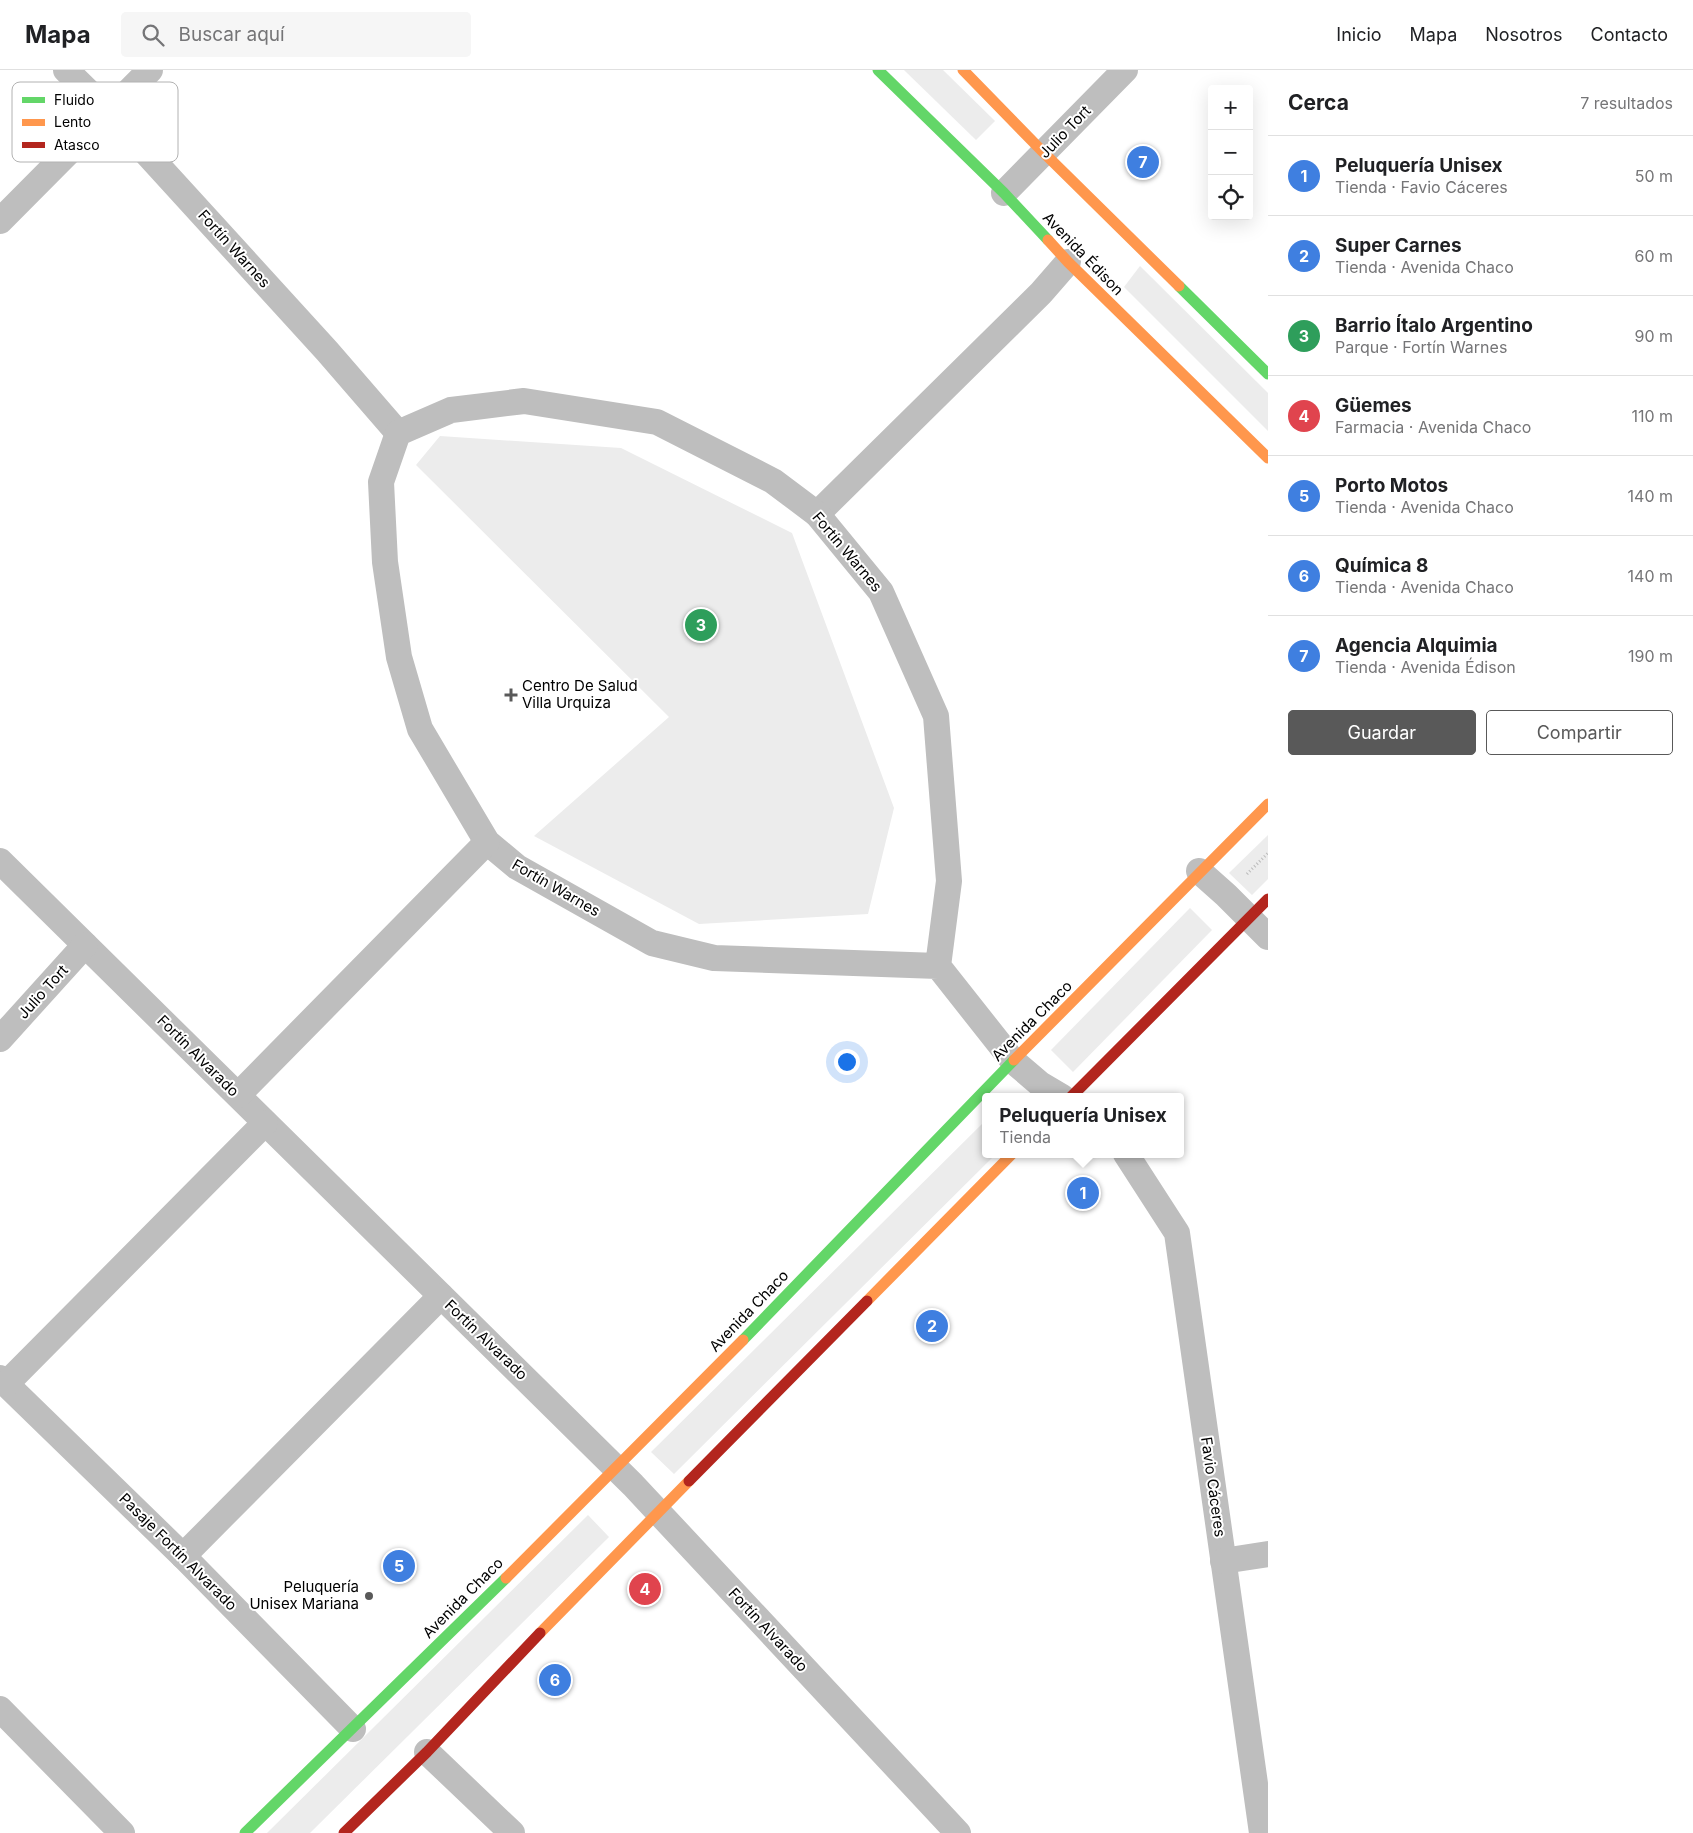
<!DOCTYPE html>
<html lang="es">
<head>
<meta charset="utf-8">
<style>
  body { margin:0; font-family:Inter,sans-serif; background:#f6f6f6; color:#202124 }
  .controls { position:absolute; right:15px; top:15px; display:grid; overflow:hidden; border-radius:5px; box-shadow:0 5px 20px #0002 }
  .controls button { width:45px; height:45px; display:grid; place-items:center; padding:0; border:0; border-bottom:1px solid #e0e0e0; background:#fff; color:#202124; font:25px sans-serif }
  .you { position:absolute; left:846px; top:991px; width:18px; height:18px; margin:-12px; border:4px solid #fff; border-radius:50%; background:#1a73e8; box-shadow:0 0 0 8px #1a73e833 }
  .badge { display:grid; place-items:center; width:32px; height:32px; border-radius:50%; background:#595959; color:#fff; font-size:16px; font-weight:700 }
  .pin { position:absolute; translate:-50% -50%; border:2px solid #fff; box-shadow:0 1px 5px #0006 }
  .popup { position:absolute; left:982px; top:1023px; width:202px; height:65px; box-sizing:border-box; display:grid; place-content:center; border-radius:5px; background:#fff; filter:drop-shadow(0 1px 4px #0005); font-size:16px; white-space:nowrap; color:#757577 }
  .popup b { font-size:19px; color:#202124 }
  .popup::after { content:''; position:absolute; left:50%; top:100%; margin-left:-10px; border:10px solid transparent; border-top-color:#fff }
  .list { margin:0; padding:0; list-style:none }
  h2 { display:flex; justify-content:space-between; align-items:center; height:65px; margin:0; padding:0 20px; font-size:21px }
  h2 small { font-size:16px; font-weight:400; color:#757577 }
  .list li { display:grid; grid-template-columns:32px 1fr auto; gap:15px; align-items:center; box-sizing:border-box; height:80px; padding:0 20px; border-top:1px solid #e0e0e0 }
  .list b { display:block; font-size:19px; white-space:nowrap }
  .list p { margin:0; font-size:16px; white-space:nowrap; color:#757577 }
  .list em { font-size:16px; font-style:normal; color:#757577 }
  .actions { display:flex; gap:10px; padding:15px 20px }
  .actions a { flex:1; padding:11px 0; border:1px solid #595959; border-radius:5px; text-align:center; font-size:18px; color:#595959 }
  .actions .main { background:#595959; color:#fff }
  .icon { flex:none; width:28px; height:28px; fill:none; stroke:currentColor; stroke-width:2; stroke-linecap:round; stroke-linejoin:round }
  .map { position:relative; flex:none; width:1268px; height:1763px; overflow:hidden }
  header { display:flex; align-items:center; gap:30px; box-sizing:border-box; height:70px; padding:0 25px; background:#fff; border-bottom:1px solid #e0e0e0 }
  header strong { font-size:24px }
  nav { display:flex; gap:28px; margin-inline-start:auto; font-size:18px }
  .search { width:350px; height:45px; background:#f6f6f6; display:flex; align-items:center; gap:12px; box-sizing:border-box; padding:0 18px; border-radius:5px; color:#757577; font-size:19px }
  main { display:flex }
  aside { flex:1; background:#fff }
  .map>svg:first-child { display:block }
  .green { fill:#ececec }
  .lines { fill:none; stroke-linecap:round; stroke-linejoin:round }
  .path { stroke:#b9b9b9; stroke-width:3; stroke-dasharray:1 2.5; stroke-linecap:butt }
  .street { stroke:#bebebe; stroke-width:26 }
  .fast { stroke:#63d668; stroke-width:11 }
  .slow { stroke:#ff974d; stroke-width:11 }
  .jam { stroke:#b3261e; stroke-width:11 }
  .poi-dot { fill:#595959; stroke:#fff; stroke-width:2 }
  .labels { text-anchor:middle; stroke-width:4; stroke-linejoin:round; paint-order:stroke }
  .street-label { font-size:15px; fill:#000; stroke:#fff }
  .poi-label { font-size:15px; fill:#000; stroke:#fff; text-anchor:start }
  .key { fill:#fff; stroke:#b2b2b2; stroke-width:1 }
  .key-label { font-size:14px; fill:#000 }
</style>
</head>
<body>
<header>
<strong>Mapa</strong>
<div class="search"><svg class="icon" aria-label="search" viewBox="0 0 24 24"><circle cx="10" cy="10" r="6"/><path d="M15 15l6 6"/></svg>Buscar aquí</div>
<nav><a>Inicio</a><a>Mapa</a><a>Nosotros</a><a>Contacto</a></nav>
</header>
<main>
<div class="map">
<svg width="1268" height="1763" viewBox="0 0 1268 1763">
  <rect width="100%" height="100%" fill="#fff"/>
  <g class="green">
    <polygon points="904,0 943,0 995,51 976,70"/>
    <polygon points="1140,196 1268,323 1268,361 1124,217"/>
    <polygon points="440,366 621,378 792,463 894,738 868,844 699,854 534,766 669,647 416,395"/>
    <polygon points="1268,765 1268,809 1252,825 1229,803"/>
    <polygon points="1190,838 1212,860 1073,1002 1051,980"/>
    <polygon points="985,1051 986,1084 996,1084 674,1404 651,1382"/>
    <polygon points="588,1445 609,1467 310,1763 267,1763"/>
  </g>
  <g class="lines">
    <polyline class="path" points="1247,804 1268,783"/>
    <g class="street">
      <polyline points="66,0 109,42 327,281 398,363"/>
      <polyline points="1004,123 1125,0"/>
      <polyline points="0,151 150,0"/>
      <polyline points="817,444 1041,223 1068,192"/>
      <polyline points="0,791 633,1415 958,1763"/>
      <polyline points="1199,801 1226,825 1268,867"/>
      <polyline points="938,896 714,888 652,873 517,797 487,772 420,659 399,587 385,492 381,412 398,363 451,340 524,331 657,352 773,411 817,444 881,522 936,646 949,811 938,896 1013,991 1040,1014 1062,1027"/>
      <polyline points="0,969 85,875"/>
      <polyline points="238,1025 487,772"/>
      <polyline points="1126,1084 1177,1163 1262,1763"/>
      <polyline points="0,1308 183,1486 353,1659"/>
      <polyline points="6,1314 265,1053"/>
      <polyline points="183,1486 441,1226"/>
      <polyline points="1223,1491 1268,1484"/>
      <polyline points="0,1639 122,1763"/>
      <polyline points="427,1682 512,1763"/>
    </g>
    <g class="fast">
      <polyline points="878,0 1004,123 1048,170"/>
      <polyline points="1179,216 1268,304"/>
      <polyline points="743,1270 1014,990"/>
      <polyline points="245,1763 506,1508"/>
    </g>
    <g class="slow">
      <polyline points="963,0 1044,83 1179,216"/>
      <polyline points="1048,170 1068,192 1268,388"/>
      <polyline points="1014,990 1268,734"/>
      <polyline points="867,1231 1012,1084"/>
      <polyline points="506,1508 743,1270"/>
      <polyline points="540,1563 689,1411"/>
    </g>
    <g class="jam">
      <polyline points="1071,1027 1268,829"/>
      <polyline points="689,1411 867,1231"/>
      <polyline points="344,1763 427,1682 540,1563"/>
    </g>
  </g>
  <g class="poi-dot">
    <path d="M508.5 617.5h5v5h5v5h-5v5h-5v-5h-5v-5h5z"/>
    <circle cx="369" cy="1526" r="5"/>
  </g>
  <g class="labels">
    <g class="street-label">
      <text transform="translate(1065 62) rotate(-46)" y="5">Julio Tort</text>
      <text transform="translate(234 179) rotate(48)" y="5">Fortín Warnes</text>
      <text transform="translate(1083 184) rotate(46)" y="5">Avenida Édison</text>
      <text transform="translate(847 482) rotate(50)" y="5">Fortín Warnes</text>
      <text transform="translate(556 818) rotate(30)" y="5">Fortín Warnes</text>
      <text transform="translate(43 922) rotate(-48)" y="5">Julio Tort</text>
      <text transform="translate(1032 951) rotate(-45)" y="5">Avenida Chaco</text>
      <text transform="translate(198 986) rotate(45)" y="5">Fortín Alvarado</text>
      <text transform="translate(749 1241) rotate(-46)" y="5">Avenida Chaco</text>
      <text transform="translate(486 1270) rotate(44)" y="5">Fortín Alvarado</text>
      <text transform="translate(1213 1417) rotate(82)" y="5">Favio Cáceres</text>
      <text transform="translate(178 1482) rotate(45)" y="5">Pasaje Fortín Alvarado</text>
      <text transform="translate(463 1528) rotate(-45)" y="5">Avenida Chaco</text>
      <text transform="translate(768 1560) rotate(47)" y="5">Fortín Alvarado</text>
    </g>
    <g class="poi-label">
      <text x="522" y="621">Centro De Salud<tspan x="522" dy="17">Villa Urquiza</tspan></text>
      <text x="359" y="1522" text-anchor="end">Peluquería<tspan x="359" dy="17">Unisex Mariana</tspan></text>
    </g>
  </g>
  <rect x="12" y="12" width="166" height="80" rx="8" class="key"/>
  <rect x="22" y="27" width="23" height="6" fill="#63d668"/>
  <rect x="22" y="49" width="23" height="7" fill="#ff974d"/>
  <rect x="22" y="72" width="23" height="6" fill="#b3261e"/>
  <g class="key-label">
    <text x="54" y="35">Fluido</text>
    <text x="54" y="57">Lento</text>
    <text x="54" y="80">Atasco</text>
  </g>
</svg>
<div class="controls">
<button>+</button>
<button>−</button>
<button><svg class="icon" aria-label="locate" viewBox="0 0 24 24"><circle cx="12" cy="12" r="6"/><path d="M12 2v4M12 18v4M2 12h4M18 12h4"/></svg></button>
</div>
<div class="you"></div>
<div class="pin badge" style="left:1083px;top:1123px;background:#3f7fe0">1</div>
<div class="popup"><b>Peluquería Unisex</b>Tienda</div>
<div class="pin badge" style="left:932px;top:1256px;background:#3f7fe0">2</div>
<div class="pin badge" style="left:701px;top:555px;background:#2e9e5b">3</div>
<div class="pin badge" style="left:645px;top:1519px;background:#e0444e">4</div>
<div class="pin badge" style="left:399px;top:1496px;background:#3f7fe0">5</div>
<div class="pin badge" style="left:555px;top:1610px;background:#3f7fe0">6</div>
<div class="pin badge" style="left:1143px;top:92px;background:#3f7fe0">7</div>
</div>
<aside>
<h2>Cerca<small>7 resultados</small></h2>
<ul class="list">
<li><span class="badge" style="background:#3f7fe0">1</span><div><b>Peluquería Unisex</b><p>Tienda · Favio Cáceres</p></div><em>50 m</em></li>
<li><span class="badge" style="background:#3f7fe0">2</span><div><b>Super Carnes</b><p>Tienda · Avenida Chaco</p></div><em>60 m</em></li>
<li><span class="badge" style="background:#2e9e5b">3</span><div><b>Barrio Ítalo Argentino</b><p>Parque · Fortín Warnes</p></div><em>90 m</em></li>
<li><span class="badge" style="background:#e0444e">4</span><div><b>Güemes</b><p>Farmacia · Avenida Chaco</p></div><em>110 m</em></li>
<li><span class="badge" style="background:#3f7fe0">5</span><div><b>Porto Motos</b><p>Tienda · Avenida Chaco</p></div><em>140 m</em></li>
<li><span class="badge" style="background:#3f7fe0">6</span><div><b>Química 8</b><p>Tienda · Avenida Chaco</p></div><em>140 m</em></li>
<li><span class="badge" style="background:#3f7fe0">7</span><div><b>Agencia Alquimia</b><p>Tienda · Avenida Édison</p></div><em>190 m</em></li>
</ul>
<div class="actions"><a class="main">Guardar</a><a>Compartir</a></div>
</aside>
</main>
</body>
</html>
